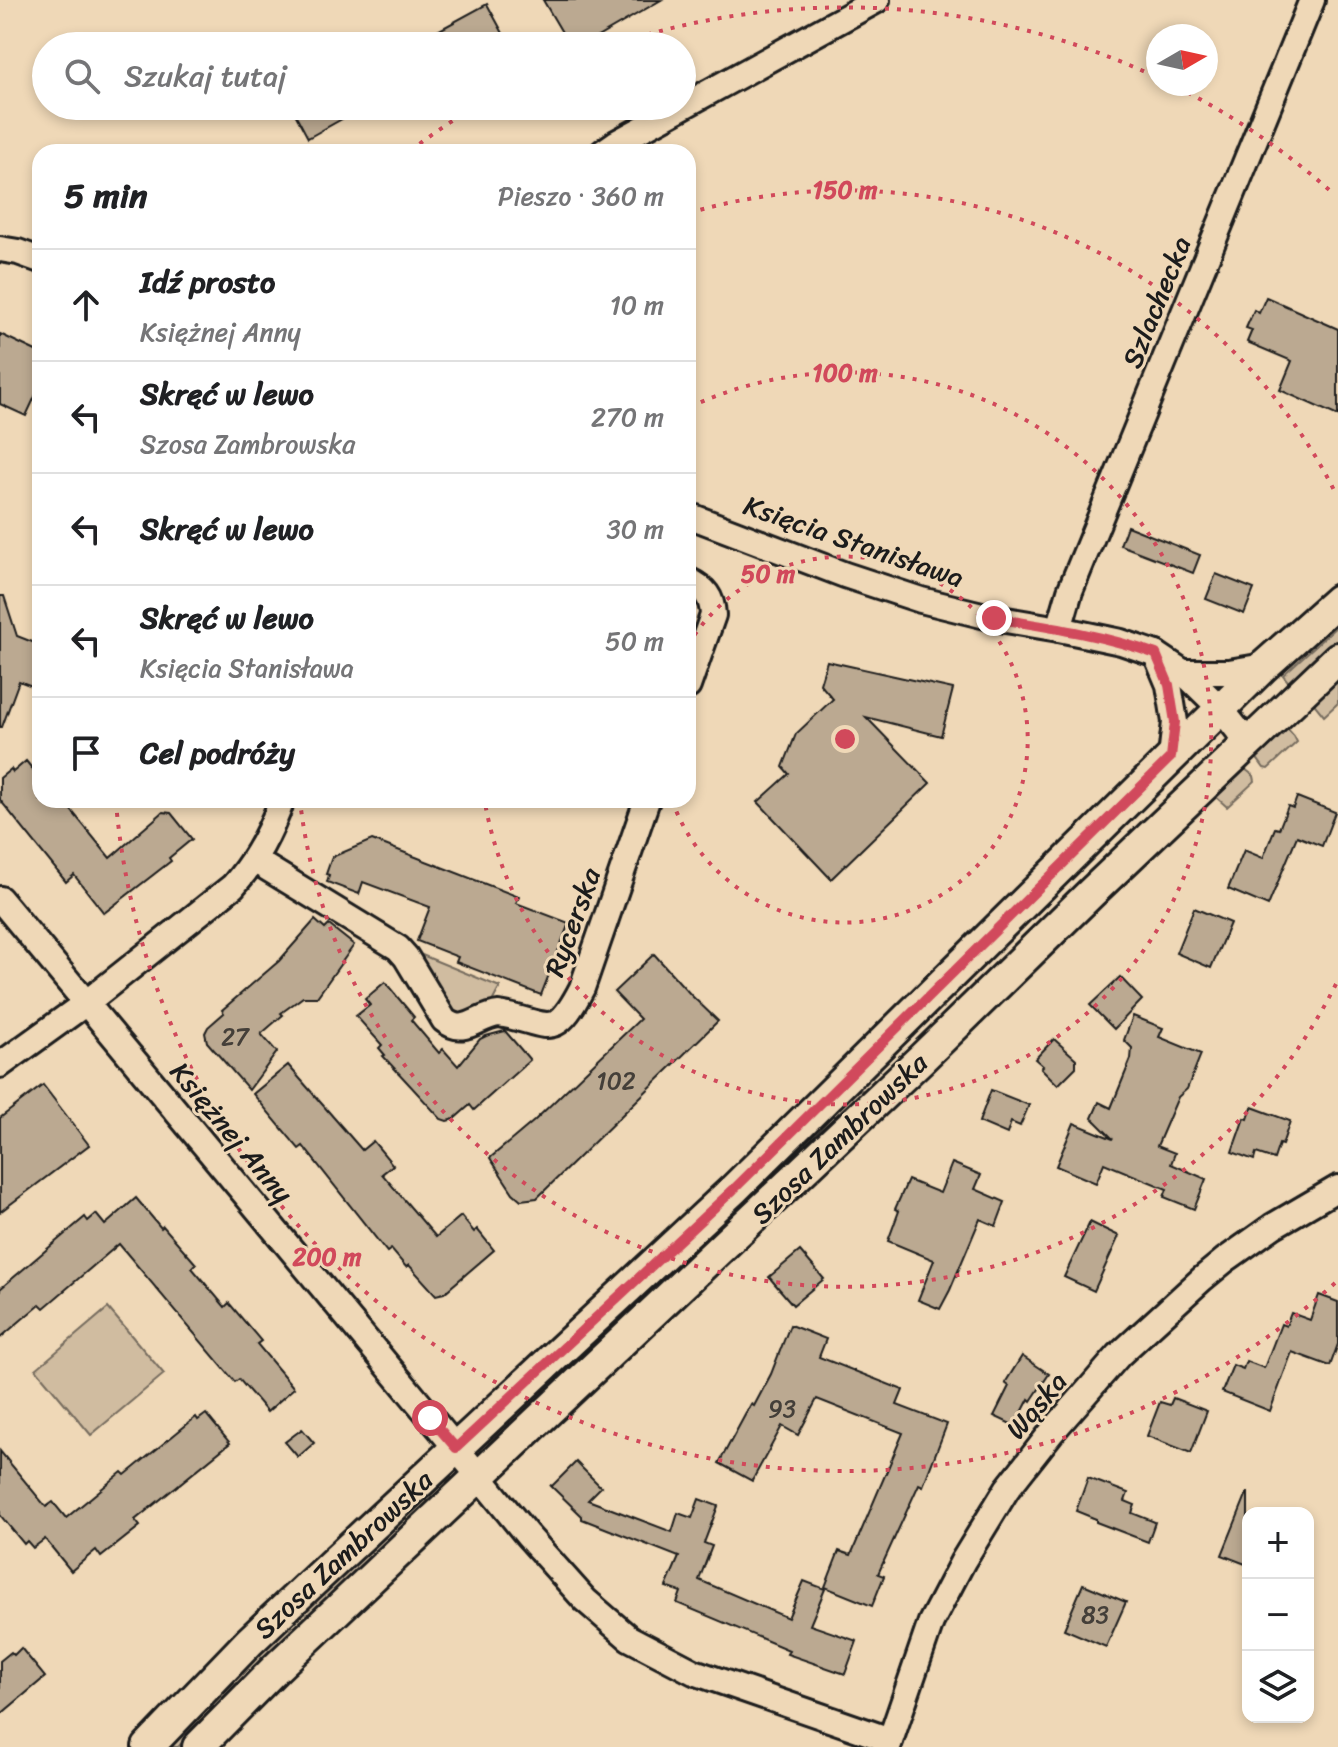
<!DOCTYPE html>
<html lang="pl">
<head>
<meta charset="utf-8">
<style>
  body { margin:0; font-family:Sriracha,sans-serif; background:#f2f2f2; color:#202124 }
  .controls { position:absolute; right:24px; bottom:24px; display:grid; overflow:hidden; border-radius:16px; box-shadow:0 4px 12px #0003 }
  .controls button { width:72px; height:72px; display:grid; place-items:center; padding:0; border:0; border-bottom:2px solid #e0e0e0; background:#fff; color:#202124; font:40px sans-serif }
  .compass { position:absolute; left:1146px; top:24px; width:72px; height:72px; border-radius:50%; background:#fff; box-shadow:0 4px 12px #0003; rotate:81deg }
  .stop { position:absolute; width:24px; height:24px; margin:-18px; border:6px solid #d1495b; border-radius:50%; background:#fff }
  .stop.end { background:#d1495b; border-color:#fff; box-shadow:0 2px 8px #0008 }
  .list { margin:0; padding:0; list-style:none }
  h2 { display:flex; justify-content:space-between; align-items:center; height:104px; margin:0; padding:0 32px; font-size:34px }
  h2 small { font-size:26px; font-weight:400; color:#757577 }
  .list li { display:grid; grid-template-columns:52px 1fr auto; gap:24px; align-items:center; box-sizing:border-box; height:112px; padding:0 32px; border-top:2px solid #e0e0e0 }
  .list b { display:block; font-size:30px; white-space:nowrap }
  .list p { margin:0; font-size:26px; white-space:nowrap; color:#757577 }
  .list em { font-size:26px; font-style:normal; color:#757577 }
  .icon { flex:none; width:44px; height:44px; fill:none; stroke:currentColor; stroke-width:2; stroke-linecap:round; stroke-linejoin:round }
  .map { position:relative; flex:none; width:1338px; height:1747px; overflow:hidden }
  .search { position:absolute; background:#fff; box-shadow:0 4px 12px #0003; left:32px; top:32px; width:664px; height:88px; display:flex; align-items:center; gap:20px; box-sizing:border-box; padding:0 28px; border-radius:44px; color:#757577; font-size:30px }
  .panel { position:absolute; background:#fff; box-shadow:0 4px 12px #0003; left:32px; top:144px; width:664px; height:664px; border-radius:24px }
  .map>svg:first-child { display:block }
  .green { fill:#d0bca0; stroke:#766c5e; stroke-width:2 }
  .building { fill:#bba991; stroke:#1c1c1c; stroke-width:2 }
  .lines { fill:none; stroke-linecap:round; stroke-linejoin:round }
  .minor-casing { stroke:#1c1c1c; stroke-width:30 }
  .major-casing { stroke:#1c1c1c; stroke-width:36 }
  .minor { stroke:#efd8b7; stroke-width:24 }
  .major { stroke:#efd8b7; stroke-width:30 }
  .route { stroke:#d1495b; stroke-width:10 }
  .ring { fill:none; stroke:#d1495b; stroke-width:4; stroke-dasharray:4 8 }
  .labels { text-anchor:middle; stroke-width:6; stroke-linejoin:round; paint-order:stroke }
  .number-label { font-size:24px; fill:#443f39 }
  .street-label { font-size:28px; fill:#1c1c1c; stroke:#efd8b7 }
  .centre { fill:#d1495b; stroke:#efd8b7; stroke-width:4 }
  .ring-label { font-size:24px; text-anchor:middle; font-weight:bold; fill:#d1495b; stroke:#efd8b7; stroke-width:6; stroke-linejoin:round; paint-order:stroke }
</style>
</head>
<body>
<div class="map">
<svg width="1338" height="1747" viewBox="0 0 1338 1747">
  <rect width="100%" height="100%" fill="#efd8b7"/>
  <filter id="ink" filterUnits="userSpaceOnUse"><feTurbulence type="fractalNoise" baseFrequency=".0125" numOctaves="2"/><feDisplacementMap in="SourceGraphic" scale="16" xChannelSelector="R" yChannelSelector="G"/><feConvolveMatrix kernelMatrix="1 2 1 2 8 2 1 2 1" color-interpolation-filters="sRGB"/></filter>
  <g filter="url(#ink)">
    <g class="green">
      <polygon points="1338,625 1338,640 1291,685 1283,675"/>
      <polygon points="1338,678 1338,703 1324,716 1315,705 1315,700"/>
      <polygon points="1286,727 1294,736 1297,742 1268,769 1264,768 1256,757"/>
      <polygon points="1245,769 1254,776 1255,781 1227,807 1216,797 1219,792"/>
      <polygon points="417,953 500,987 492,1002 464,1016 456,1017"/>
      <polygon points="857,1089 865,1091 495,1442 489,1443 487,1441 488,1438"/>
      <polygon points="108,1308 164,1374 91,1435 36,1369"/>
      <polygon points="443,1479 448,1479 446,1487 267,1653 178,1747 166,1747 256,1654"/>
    </g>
    <g class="building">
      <polygon points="543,0 661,0 582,46 570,46"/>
      <polygon points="487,4 510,46 410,46"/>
      <polygon points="291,106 365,106 308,138"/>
      <polygon points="1266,297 1338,329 1338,416 1280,390 1292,361 1247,342 1252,330 1246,328 1254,310 1259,313"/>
      <polygon points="0,334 40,353 40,386 26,416 0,404"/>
      <polygon points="1127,526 1200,555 1193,573 1120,545"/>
      <polygon points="1216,574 1254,589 1244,614 1206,599"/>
      <polygon points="0,596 4,596 17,636 40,645 40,689 19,681 2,727 0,727"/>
      <polygon points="827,661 953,689 941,736 866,717 930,783 831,879 758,802 789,774 783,767 796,734 833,699 820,684"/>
      <polygon points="26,761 40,778 40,800 63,800 110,858 163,812 171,813 192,839 169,858 171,861 104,913 74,875 66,882 0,800 0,778 11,769 13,772"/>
      <polygon points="1297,797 1335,812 1322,846 1297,836 1268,906 1228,889 1244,850 1263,858 1275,828 1279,829 1288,806 1293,808"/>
      <polygon points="372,840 519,897 516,903 569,923 541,995 456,962 458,957 417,941 430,907 363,882 359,894 327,882 329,875 326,874 332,857"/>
      <polygon points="1194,908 1230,923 1211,968 1176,953"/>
      <polygon points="315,920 325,929 329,925 354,945 317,997 303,997 281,1013 283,1015 261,1034 277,1052 249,1090 207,1042 205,1033 208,1027 224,1013 222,1010 279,961"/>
      <polygon points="654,954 691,995 718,1021 537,1198 521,1200 513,1193 490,1158 534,1121 640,1019 614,992"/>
      <polygon points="1120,977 1142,1000 1114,1029 1090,1005"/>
      <polygon points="385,982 414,1017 411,1020 439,1053 443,1049 458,1066 480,1039 486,1036 505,1031 530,1060 474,1110 470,1105 454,1119 447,1121 441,1119 383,1056 385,1055 379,1048 382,1045 356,1016 370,1005 365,999"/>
      <polygon points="1133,1016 1163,1028 1159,1037 1201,1054 1187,1089 1178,1097 1157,1146 1175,1153 1171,1164 1206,1179 1194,1209 1164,1197 1167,1189 1104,1163 1096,1183 1056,1166 1074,1123 1113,1139 1092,1118 1099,1102 1111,1108 1131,1059 1132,1048 1124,1040"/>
      <polygon points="1054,1039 1076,1059 1076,1067 1058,1085 1041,1068 1043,1066 1035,1059"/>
      <polygon points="288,1065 362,1150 373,1141 393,1165 382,1174 436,1237 461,1216 474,1232 477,1229 494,1250 444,1293 436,1295 409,1265 406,1267 391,1249 387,1252 303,1146 299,1149 253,1094"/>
      <polygon points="43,1085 89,1145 0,1212 0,1118"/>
      <polygon points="991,1090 1029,1105 1020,1126 1011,1122 1007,1134 979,1122"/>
      <polygon points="1252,1107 1290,1121 1282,1145 1279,1144 1274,1159 1256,1153 1254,1160 1232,1152 1244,1118 1248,1119"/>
      <polygon points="952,1163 981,1175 975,1189 1005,1202 996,1226 980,1219 950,1290 940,1309 918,1300 934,1260 888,1241 899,1211 895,1209 908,1180 940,1193"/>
      <polygon points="136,1198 161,1228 163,1226 196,1264 192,1268 225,1307 229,1303 261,1341 257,1344 294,1388 267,1412 239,1379 235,1382 119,1244 44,1308 40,1304 0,1338 0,1289 85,1217 88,1221 96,1214 105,1225"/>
      <polygon points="1090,1222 1119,1236 1094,1291 1064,1277"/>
      <polygon points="800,1251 824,1279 793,1305 769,1277"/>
      <polygon points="1319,1295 1338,1302 1338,1344 1330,1366 1292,1352 1270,1411 1222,1392 1233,1365 1243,1369 1246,1361 1264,1368 1281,1324 1286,1326 1291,1313 1310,1320"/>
      <polygon points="790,1325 826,1339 819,1357 903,1390 897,1405 947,1424 923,1486 919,1484 878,1574 884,1576 872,1606 825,1587 839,1551 851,1555 903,1433 817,1399 798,1435 782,1426 752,1481 719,1463 751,1404 754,1406 771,1374"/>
      <polygon points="1022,1356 1049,1374 1031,1401 1029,1399 1015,1426 994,1416 1009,1386 1005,1383"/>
      <polygon points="1173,1398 1207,1411 1191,1453 1147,1436 1160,1402 1170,1405"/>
      <polygon points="206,1414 230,1443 135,1520 140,1526 101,1557 96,1550 71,1571 45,1539 33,1548 27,1541 24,1544 0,1515 0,1451 46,1507 53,1502 66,1518 122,1472 125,1475 196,1417 198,1420"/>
      <polygon points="302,1429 314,1443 298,1457 285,1442"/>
      <polygon points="576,1462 601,1487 588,1500 672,1532 678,1513 692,1518 699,1499 718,1506 704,1543 712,1546 699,1580 788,1618 804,1581 825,1589 810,1625 857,1641 845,1674 787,1654 789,1650 677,1603 681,1592 666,1587 679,1557 582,1519 582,1516 550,1485 552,1486"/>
      <polygon points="1088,1478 1128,1493 1125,1501 1135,1505 1132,1513 1155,1522 1148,1542 1096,1522 1096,1519 1076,1511"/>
      <polygon points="1247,1493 1248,1493 1248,1565 1222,1555"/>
      <polygon points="1083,1584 1126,1602 1106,1647 1064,1629"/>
      <polygon points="21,1648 45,1677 0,1715 0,1661 11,1652 14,1655"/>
    </g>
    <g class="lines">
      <g class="minor-casing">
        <g id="minor">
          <polyline points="603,152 616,143 877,0"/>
          <polyline points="0,249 18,252 40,260"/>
          <polyline points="688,515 845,575 921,600 994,618 1059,629 1121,642 1156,654 1183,672 1221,709 1248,743"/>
          <path d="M688,580C705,588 712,597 713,615L688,686"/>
          <polyline points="1059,629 1070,591 1312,0"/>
          <polyline points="1156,654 1169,685 1175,722 1171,757"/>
          <polyline points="1183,672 1229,672 1264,666"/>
          <path d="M254,860L398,948L406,957L444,1020C465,1037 477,1016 499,1014C548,1022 553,1044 582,988L647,800"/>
          <polyline points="0,899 456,1448 527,1535 585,1600 629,1638 694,1672 890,1740"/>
          <path d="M0,1065L86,1003L233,886C256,860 270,833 282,800"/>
          <polyline points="888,1747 931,1622 963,1561 1007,1489 1051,1433 1119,1355 1202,1279 1225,1260 1273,1226 1338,1188"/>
        </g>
      </g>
      <g class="major-casing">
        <g id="major">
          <polyline points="148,1747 249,1642 304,1590 733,1190 1264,666 1338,600"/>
          <polyline points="198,1747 276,1668 921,1059 1091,893 1338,658"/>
        </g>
      </g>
      <use href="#minor" class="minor"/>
      <use href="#major" class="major"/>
    </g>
  </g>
  <g class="lines" filter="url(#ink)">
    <path class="route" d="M430,1418L456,1448L733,1190L1171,757L1175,722L1169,685L1156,654C1103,635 1049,627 994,618"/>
  </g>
  <g class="ring">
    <path d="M688 645A183 183 0 1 1 672 800"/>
    <path d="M690 407A366 366 0 1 1 485 803"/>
    <path d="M1336 984A549 549 0 0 1 300 801M689 213A549 549 0 0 1 1336 494"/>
    <path d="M1335 1283A732 732 0 0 1 116 803M410 151A732 732 0 0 1 473 108M613 45A732 732 0 0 1 1154 76M1177 87A732 732 0 0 1 1335 195"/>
  </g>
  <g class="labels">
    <g class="number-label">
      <text x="235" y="1045">27</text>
      <text x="616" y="1089">102</text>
      <text x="782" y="1417">93</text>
      <text x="1095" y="1623">83</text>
    </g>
    <g class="street-label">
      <text transform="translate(1156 302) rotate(-68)" y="10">Szlachecka</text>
      <text transform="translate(854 541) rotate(19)" y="10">Księcia Stanisława</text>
      <text transform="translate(572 922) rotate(-70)" y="10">Rycerska</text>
      <text transform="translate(232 1132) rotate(50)" y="10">Księżnej Anny</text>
      <text transform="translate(839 1138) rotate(-44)" y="10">Szosa Zambrowska</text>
      <text transform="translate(1036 1405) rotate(-50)" y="10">Wąska</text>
      <text transform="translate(343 1554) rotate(-43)" y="10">Szosa Zambrowska</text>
    </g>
  </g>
  <circle cx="845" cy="739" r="12" class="centre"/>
  <g class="ring-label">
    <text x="845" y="198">150 m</text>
    <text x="845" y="381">100 m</text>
    <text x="768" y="582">50 m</text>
    <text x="327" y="1265">200 m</text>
  </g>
</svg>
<div class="controls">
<button>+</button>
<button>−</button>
<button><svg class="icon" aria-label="layers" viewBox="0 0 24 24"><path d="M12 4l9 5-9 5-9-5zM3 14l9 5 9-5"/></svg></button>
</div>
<svg class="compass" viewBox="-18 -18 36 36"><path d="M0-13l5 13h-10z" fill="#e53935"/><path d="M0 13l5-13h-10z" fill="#757577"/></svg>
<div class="stop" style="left:430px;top:1418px"></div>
<div class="stop end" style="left:994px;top:618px"></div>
<div class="search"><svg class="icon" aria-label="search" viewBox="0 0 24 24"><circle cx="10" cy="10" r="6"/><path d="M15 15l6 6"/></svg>Szukaj tutaj</div>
<section class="panel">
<h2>5 min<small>Pieszo · 360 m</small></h2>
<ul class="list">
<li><svg class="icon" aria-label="ahead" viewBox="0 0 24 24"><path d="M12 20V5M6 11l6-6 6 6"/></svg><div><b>Idź prosto</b><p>Księżnej Anny</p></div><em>10 m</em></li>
<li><svg class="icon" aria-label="left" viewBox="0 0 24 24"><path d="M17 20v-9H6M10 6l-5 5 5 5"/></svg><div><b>Skręć w lewo</b><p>Szosa Zambrowska</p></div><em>270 m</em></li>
<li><svg class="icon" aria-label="left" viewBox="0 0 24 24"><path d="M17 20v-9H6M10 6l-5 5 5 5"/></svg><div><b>Skręć w lewo</b></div><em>30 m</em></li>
<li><svg class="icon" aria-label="left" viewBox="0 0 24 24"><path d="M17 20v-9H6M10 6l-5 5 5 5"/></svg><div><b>Skręć w lewo</b><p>Księcia Stanisława</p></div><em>50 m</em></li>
<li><svg class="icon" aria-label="arrive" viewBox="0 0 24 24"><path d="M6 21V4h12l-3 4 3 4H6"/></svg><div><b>Cel podróży</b></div></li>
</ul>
</section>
</div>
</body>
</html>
